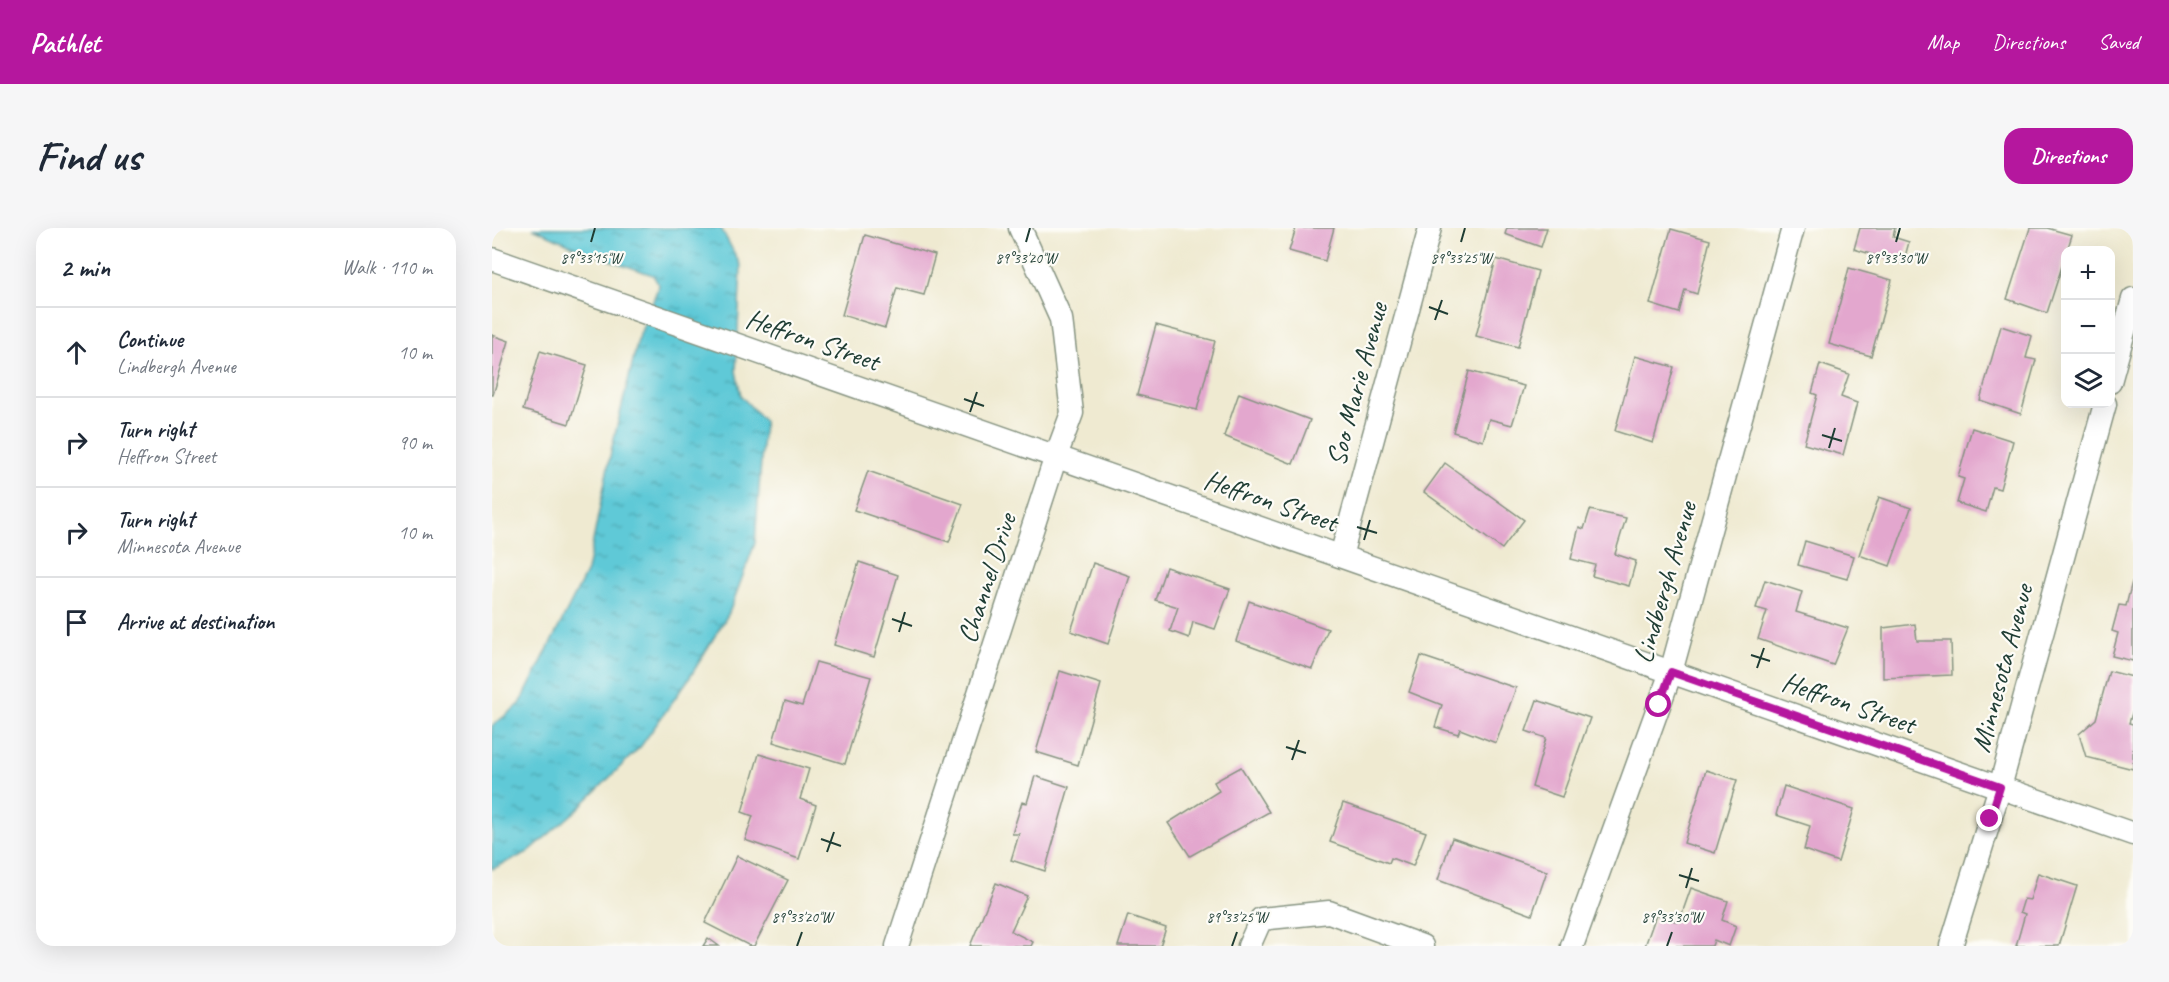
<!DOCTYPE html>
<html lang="en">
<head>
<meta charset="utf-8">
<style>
  body { margin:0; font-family:Caveat,sans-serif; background:#f6f6f7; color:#1f2937 }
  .controls { position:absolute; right:18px; top:18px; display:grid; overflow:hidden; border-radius:12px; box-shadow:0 6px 24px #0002 }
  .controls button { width:54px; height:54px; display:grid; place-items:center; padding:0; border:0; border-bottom:2px solid #e0e1e3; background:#fff; color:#1f2937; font:30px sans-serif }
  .stop { position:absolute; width:18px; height:18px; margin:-14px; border:4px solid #b5179e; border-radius:50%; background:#fff }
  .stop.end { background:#b5179e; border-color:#fff; box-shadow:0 2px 6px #0008 }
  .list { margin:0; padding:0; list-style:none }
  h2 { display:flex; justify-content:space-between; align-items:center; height:78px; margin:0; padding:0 24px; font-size:26px }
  h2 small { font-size:20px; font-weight:400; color:#747a83 }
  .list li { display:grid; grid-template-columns:39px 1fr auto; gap:18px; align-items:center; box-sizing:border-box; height:90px; padding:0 24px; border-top:2px solid #e0e1e3 }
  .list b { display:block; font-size:22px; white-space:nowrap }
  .list p { margin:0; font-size:20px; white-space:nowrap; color:#747a83 }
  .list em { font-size:20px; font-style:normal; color:#747a83 }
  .icon { flex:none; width:33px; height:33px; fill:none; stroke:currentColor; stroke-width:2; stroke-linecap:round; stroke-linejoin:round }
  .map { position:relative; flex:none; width:1641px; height:718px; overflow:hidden; border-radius:18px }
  header { display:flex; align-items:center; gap:36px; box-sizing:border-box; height:84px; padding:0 30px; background:#b5179e; color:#fff }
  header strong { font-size:28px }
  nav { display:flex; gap:33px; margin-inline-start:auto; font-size:21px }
  .intro { display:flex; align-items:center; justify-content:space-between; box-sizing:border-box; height:144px; padding:0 36px }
  h1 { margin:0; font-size:42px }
  .button { padding:15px 27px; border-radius:18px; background:#b5179e; color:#fff; font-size:21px; font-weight:700 }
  main { display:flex; gap:36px; padding:0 36px }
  aside { flex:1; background:#fff; border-radius:18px; box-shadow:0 6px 24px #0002 }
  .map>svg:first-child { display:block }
  .water { fill:url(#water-ripples); stroke:#3e8386; stroke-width:1.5 }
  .building { fill:#e3a7ce }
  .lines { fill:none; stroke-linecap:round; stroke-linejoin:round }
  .minor-casing { stroke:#879482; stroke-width:25 }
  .minor { stroke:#fff; stroke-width:22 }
  .route { stroke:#b5179e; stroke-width:8 }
  .ticks { fill:none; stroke:#1f3d34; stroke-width:2 }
  .labels { text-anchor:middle; stroke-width:4.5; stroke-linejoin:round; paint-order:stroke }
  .street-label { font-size:28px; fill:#1f3d34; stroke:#fdfcf7 }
  .ticks-label { font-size:15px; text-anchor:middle; fill:#1f3d34; stroke:#fdfcf7; stroke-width:4.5; stroke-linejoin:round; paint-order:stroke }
</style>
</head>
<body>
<header>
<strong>Pathlet</strong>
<nav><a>Map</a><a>Directions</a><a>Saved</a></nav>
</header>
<div class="intro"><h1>Find us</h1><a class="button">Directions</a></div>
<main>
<aside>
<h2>2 min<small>Walk · 110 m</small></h2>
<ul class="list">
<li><svg class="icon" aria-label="ahead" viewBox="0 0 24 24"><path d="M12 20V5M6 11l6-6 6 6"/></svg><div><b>Continue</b><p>Lindbergh Avenue</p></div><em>10 m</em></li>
<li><svg class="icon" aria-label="right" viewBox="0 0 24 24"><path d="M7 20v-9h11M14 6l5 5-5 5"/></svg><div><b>Turn right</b><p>Heffron Street</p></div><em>90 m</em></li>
<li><svg class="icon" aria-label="right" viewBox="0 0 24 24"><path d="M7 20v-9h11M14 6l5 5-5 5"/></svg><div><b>Turn right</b><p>Minnesota Avenue</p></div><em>10 m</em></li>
<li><svg class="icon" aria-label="arrive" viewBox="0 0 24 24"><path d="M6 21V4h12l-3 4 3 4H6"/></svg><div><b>Arrive at destination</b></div></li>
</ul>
</aside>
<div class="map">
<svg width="1641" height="718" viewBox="0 0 1641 718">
  <defs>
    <pattern id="water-ripples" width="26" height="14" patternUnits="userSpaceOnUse" patternTransform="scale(1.5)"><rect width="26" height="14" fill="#5ec9d7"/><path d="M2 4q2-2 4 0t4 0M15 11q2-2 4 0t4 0" fill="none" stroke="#4da4af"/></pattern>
  </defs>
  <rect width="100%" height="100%" fill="#fdfcf7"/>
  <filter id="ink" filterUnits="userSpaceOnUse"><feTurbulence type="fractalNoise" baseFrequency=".0167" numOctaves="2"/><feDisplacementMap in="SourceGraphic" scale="12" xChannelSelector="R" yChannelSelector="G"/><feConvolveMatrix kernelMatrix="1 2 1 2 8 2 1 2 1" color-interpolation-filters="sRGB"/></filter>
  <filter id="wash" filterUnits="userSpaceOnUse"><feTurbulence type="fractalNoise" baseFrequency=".008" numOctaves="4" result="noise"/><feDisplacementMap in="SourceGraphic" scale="24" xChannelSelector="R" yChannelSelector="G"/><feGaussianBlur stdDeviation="1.35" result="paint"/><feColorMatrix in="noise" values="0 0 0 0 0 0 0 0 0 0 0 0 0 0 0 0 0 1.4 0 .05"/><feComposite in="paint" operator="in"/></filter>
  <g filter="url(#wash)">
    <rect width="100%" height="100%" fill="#efead1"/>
    <polygon class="water" points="41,0 228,0 230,2 249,38 244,143 249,168 272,193 263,315 237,385 198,449 149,518 85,582 36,624 0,641 0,498 28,476 95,343 120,219 146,112 167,57 161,47 95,24"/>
    <g id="blocks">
      <g class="building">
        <polygon points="804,0 842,0 833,33 797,23"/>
        <polygon points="1015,0 1055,0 1049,19 1013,6"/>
        <polygon points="1368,0 1403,0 1401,9 1417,14 1411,36 1362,21"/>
        <polygon points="1538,0 1555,0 1580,7 1555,85 1515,71"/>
        <polygon points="1179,1 1218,12 1205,66 1193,62 1187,85 1158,76"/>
        <polygon points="373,7 443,27 432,67 405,60 393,100 350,87"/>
        <polygon points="1004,31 1046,43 1026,119 984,108"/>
        <polygon points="1357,40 1400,52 1379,128 1337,116"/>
        <polygon points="664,97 723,113 705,182 645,167"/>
        <polygon points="1509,98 1540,108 1534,130 1544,132 1529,186 1488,172"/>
        <polygon points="0,107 17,113 1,167 0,167"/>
        <polygon points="48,123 95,137 77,196 31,182"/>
        <polygon points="1143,128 1182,139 1161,215 1123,203"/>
        <polygon points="1328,136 1357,146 1349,169 1365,175 1351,227 1312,216 1325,167 1320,165"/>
        <polygon points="977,143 1032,158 1020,197 997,191 991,213 961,204"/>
        <polygon points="747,165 818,192 801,236 732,208"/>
        <polygon points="1480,200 1521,213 1508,261 1501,259 1494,284 1465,275 1472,251 1466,249"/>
        <polygon points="953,235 1032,292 1010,321 932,264"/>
        <polygon points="376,243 471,276 457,314 362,282"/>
        <polygon points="1387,269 1419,280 1398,338 1367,327"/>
        <polygon points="1098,282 1134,290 1123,326 1144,333 1137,358 1100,348 1103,337 1079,331 1087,299 1092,301"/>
        <polygon points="1313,313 1362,328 1355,351 1306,337"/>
        <polygon points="367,334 406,347 382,429 342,417"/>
        <polygon points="601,335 638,348 616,416 579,403"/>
        <polygon points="674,339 738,361 723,401 701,394 697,410 678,403 686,379 663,372"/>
        <polygon points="1273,352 1310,364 1304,384 1356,400 1341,437 1266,411 1275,383 1264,380"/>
        <polygon points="1640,354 1641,354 1641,433 1620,428 1626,405 1620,403 1627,377 1634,378"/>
        <polygon points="757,373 836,401 820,441 744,413"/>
        <polygon points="1423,396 1425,413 1459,413 1460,447 1391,450 1391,400"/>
        <polygon points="929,428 1024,460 1004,515 968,501 966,506 943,499 950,477 917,464"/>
        <polygon points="324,434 379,449 353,536 281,514 293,473 310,478"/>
        <polygon points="568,443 609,456 586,537 544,524"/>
        <polygon points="1617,443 1641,449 1641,482 1637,495 1641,496 1641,541 1594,529 1587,506 1604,491"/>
        <polygon points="1045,472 1098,490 1070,569 1040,559 1054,510 1034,503"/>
        <polygon points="267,526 317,541 308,571 324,577 307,631 253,612 261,588 250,584"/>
        <polygon points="749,539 777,584 698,628 676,595 727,563 722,554"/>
        <polygon points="1214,542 1245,552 1223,625 1192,615"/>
        <polygon points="543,548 577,559 553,643 519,632 527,606 520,606 530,574 535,575"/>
        <polygon points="1292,558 1362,581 1346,634 1312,622 1318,598 1284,587"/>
        <polygon points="851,575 934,604 921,638 899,630 897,635 838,614"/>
        <polygon points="960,610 1055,643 1040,687 946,652"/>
        <polygon points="245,628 296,652 262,718 258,718 213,695"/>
        <polygon points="1546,645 1585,658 1567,718 1524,718 1533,686 1528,684 1532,671 1538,672"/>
        <polygon points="504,655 535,668 519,703 541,714 539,718 478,718"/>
        <polygon points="1199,660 1236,673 1230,692 1244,698 1237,718 1222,712 1220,718 1153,718 1164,687 1187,694"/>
        <polygon points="636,687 674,700 668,718 626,718"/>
        <polygon points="216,710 227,718 211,718"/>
      </g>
    </g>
  </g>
  <g filter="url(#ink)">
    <use href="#blocks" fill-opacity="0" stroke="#879482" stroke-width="1.5"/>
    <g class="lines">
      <g class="minor-casing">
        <g id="minor">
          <polyline points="0,31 1641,606"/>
          <polyline points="1618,154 1641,71"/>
          <polyline points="849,328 938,0"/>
          <polyline points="405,718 564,228 580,185 569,91 528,0"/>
          <polyline points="757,718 769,691 837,684 930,718"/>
          <polyline points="1080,718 1179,444 1301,0"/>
          <polyline points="1459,718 1508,559 1613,176"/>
        </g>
      </g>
      <use href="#minor" class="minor"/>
    </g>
  </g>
  <g class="lines" filter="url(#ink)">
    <polyline class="route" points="1167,477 1179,444 1508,559 1498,591"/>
  </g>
  <path class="ticks" d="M99,14L103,0M534,14L538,0M969,14L973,0M1404,14L1408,0M937,79L956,86M943,92L950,72M472,171L492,178M478,184L485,164M1330,207L1350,213M1337,220L1343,200M865,299L885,305M872,312L878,292M400,391L420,398M407,404L413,384M1259,427L1278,433M1265,440L1272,420M794,519L814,525M800,532L807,512M329,611L349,618M335,624L342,604M1187,647L1207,653M1194,660L1200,640M305,718L310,704M740,718L745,704M1175,718L1180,704"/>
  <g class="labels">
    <g class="street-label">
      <text transform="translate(321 111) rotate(19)" y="10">Heffron Street</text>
      <text transform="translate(864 156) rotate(-75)" y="10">Soo Marie Avenue</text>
      <text transform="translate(779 272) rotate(19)" y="10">Heffron Street</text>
      <text transform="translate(494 350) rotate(-72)" y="10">Channel Drive</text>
      <text transform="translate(1172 354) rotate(-74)" y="10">Lindbergh Avenue</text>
      <text transform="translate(1509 440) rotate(-75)" y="10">Minnesota Avenue</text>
      <text transform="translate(1357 474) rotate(19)" y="10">Heffron Street</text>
    </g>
  </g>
  <g class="ticks-label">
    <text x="99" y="35">89°33'15"W</text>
    <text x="534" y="35">89°33'20"W</text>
    <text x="969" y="35">89°33'25"W</text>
    <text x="1404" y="35">89°33'30"W</text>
    <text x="310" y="694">89°33'20"W</text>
    <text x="745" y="694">89°33'25"W</text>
    <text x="1180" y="694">89°33'30"W</text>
  </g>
</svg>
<div class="controls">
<button>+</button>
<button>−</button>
<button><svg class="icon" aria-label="layers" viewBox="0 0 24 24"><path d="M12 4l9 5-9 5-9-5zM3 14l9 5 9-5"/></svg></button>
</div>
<div class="stop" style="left:1167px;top:477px"></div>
<div class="stop end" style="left:1498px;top:591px"></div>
</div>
</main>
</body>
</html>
